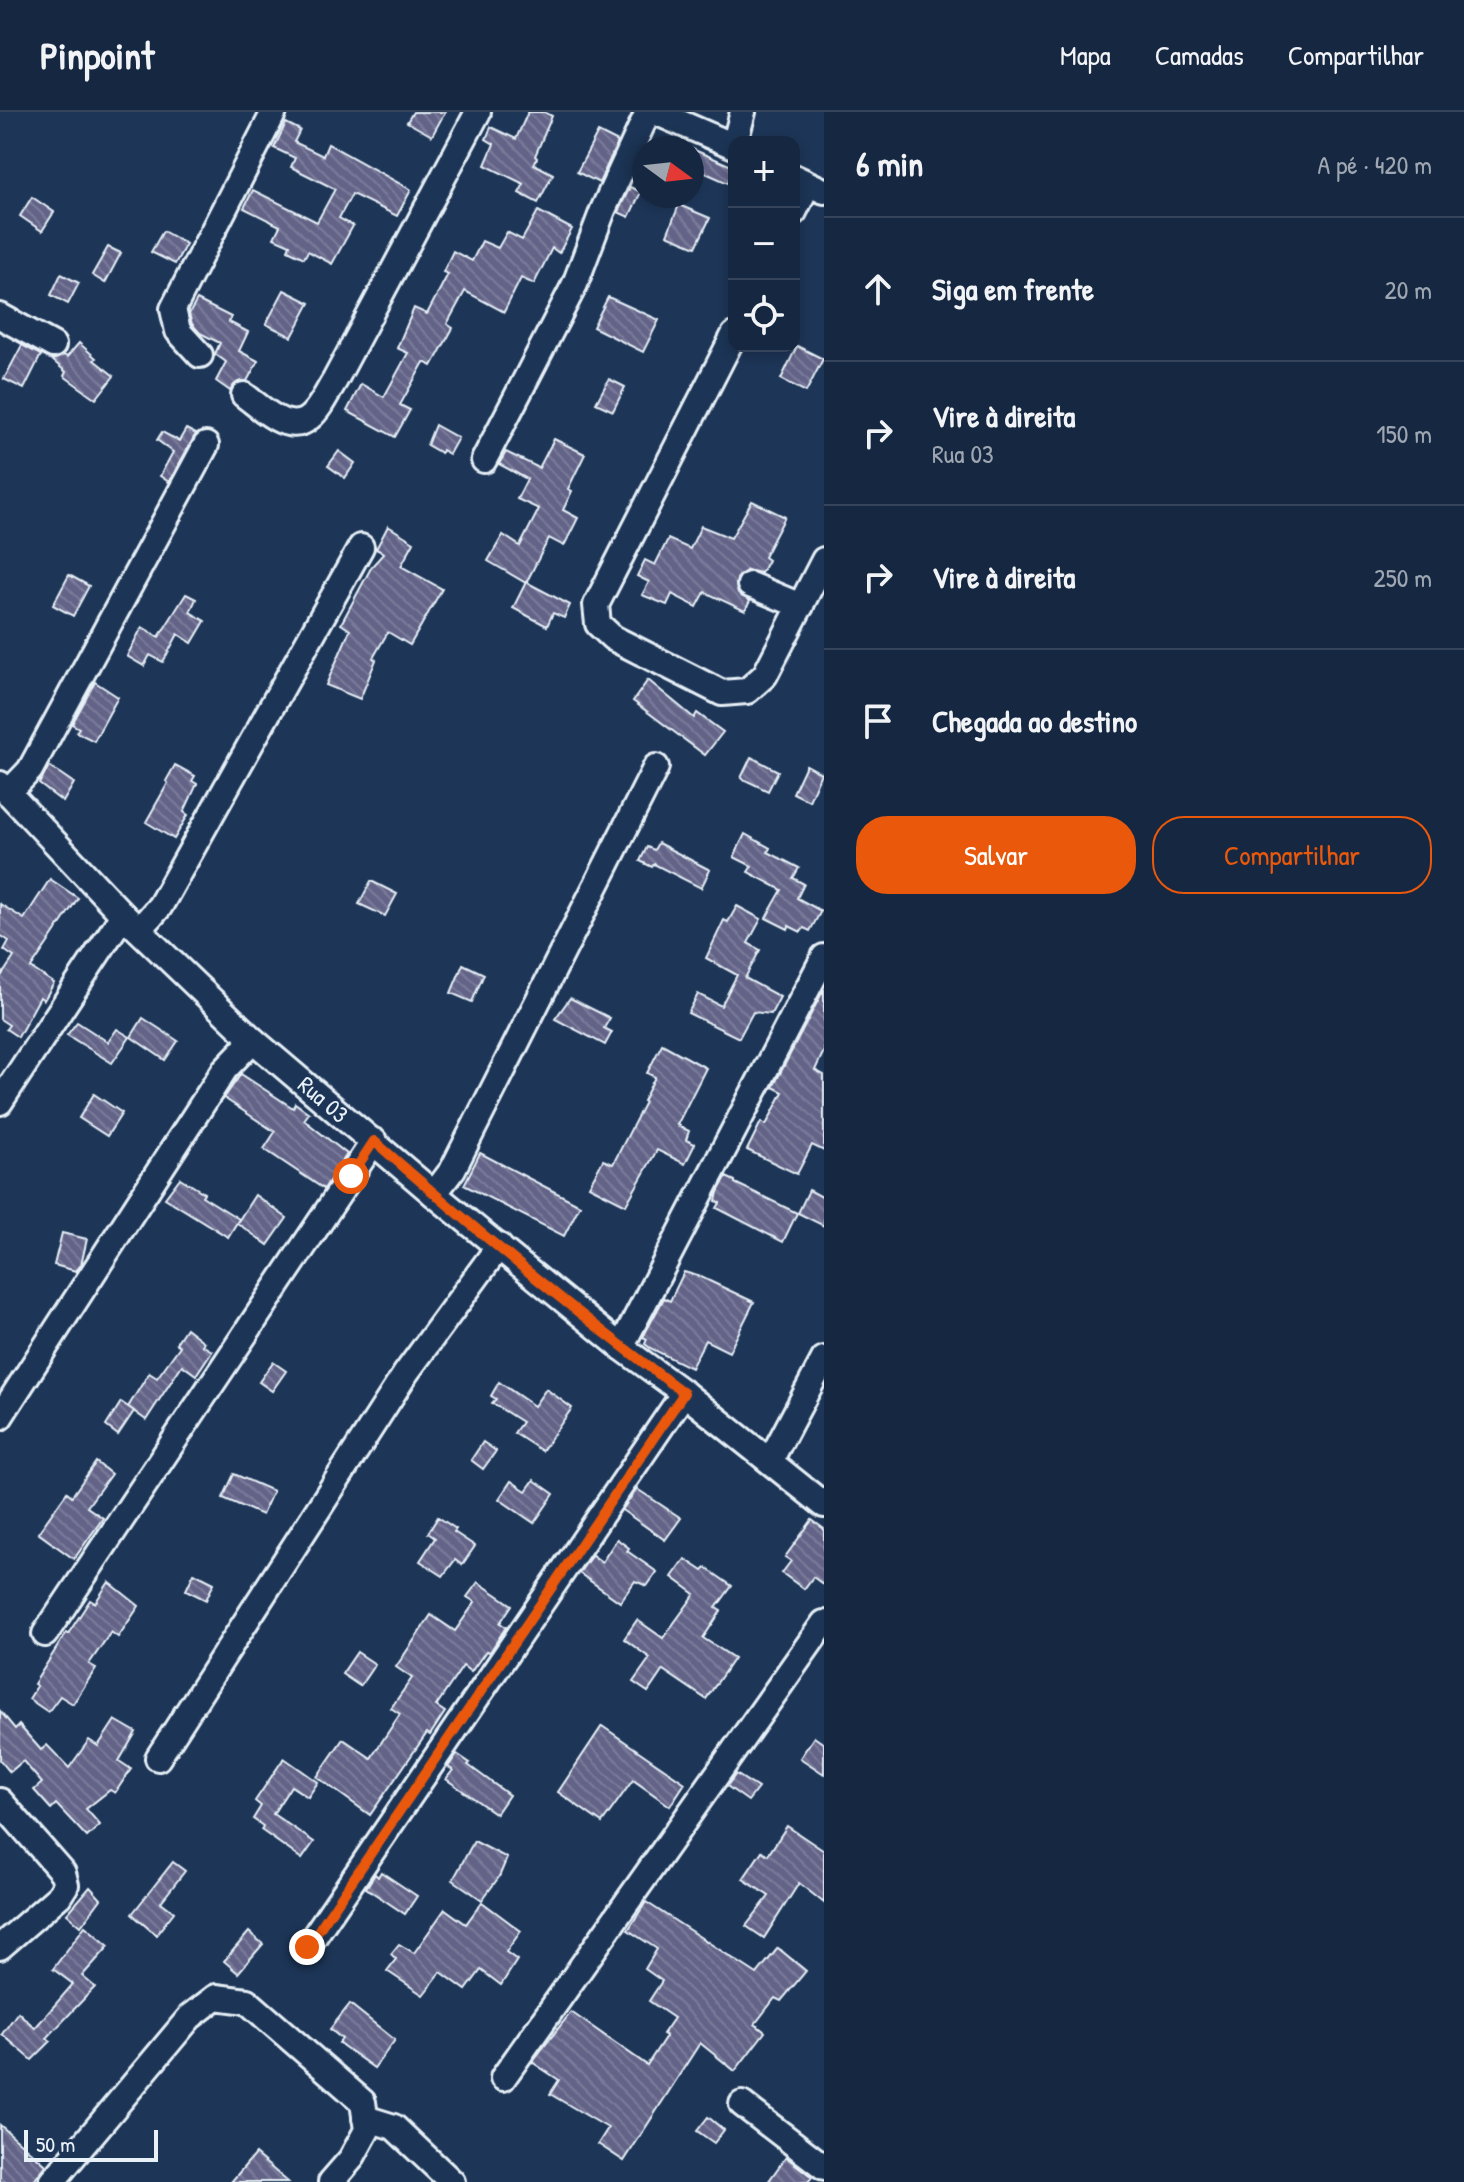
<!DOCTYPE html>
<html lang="pt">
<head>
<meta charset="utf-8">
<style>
  body { margin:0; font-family:"Patrick Hand",sans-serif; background:#1f3048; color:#f1f3f6 }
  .controls { position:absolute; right:24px; top:24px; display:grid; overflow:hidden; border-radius:16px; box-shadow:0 4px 12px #0003 }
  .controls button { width:72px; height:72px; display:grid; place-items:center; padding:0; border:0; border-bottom:2px solid #35445a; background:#162841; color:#f1f3f6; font:40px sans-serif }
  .compass { position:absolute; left:632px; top:24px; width:72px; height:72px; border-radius:50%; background:#162841; box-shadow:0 4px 12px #0003; rotate:105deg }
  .scale { position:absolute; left:24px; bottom:20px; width:134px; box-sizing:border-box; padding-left:8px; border:4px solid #e8f1f8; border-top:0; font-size:22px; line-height:28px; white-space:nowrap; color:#e8f1f8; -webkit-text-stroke:6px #1d3557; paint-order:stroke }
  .stop { position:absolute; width:24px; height:24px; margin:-18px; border:6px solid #ea580c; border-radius:50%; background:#fff }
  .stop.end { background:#ea580c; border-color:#fff; box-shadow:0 2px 8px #0008 }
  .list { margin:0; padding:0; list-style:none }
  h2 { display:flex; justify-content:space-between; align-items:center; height:104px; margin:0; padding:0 32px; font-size:34px }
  h2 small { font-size:26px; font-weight:400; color:#9ea6b1 }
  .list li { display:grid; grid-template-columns:52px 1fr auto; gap:24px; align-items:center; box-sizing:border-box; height:144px; padding:0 32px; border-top:2px solid #35445a }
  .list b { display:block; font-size:30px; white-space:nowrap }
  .list p { margin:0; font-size:26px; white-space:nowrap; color:#9ea6b1 }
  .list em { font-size:26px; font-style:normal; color:#9ea6b1 }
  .actions { display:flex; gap:16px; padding:24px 32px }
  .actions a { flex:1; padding:18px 0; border:2px solid #ea580c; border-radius:32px; text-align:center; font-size:28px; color:#ea580c }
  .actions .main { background:#ea580c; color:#fff }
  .icon { flex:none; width:44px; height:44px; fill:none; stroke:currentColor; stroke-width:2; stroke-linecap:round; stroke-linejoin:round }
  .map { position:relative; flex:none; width:824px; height:2070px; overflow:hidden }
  header { display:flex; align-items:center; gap:48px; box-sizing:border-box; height:112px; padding:0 40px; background:#162841; border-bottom:2px solid #35445a }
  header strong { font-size:38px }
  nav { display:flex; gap:44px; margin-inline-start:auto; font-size:28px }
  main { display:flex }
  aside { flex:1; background:#162841 }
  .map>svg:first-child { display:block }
  .building { fill:url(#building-back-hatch); stroke:#e8f1f8; stroke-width:2 }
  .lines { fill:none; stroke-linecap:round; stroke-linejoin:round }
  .minor-casing { stroke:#e8f1f8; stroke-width:30 }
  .minor { stroke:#1d3557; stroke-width:24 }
  .route { stroke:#ea580c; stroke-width:10 }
  .labels { text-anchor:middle; stroke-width:6; stroke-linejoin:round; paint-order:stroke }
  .street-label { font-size:24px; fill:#e8f1f8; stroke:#1d3557 }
</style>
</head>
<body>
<header>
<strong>Pinpoint</strong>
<nav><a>Mapa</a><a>Camadas</a><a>Compartilhar</a></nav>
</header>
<main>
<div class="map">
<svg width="824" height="2070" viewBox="0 0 824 2070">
  <defs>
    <pattern id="building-back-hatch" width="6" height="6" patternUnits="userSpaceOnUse" patternTransform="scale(2)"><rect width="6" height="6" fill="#646488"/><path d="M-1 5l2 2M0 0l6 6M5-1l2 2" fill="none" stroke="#7a7b9a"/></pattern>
  </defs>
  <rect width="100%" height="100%" fill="#1d3557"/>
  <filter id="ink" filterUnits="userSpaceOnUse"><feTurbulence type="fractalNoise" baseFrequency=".0125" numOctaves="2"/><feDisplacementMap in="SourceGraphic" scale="16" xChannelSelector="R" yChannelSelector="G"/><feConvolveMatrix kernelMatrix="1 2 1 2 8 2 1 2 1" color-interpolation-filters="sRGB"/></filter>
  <g filter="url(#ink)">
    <g class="building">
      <polygon points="413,0 445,0 432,24 407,10"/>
      <polygon points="528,0 544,0 552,4 535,44 537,46 534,52 553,62 538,91 519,81 524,72 485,53 494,32 486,27 491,15 516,27"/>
      <polygon points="286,11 300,18 294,30 323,44 328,32 411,78 397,104 352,82 339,106 353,114 332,152 308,139 304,146 288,138 290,133 274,126 280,114 244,96 253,78 317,110 335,77 291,55 295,46 274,36"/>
      <polygon points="598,20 618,30 599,71 577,60"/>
      <polygon points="692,37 734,55 728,71 692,55"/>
      <polygon points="630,75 641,80 629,105 618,100"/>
      <polygon points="32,85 54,100 42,119 20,104"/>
      <polygon points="679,93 710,106 696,135 667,123"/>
      <polygon points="538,99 572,117 559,141 552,136 534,172 521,166 504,200 465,179 447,212 453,216 432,254 424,250 400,293 410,298 395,325 347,299 361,272 384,285 408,241 397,236 414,196 427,202 448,162 443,160 453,139 472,149 482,129 498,136 507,120 522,128"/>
      <polygon points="163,119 186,132 175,152 151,140"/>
      <polygon points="108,135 121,141 105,171 92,163"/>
      <polygon points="61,162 79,171 68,192 51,183"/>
      <polygon points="284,178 310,191 292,225 266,212"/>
      <polygon points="608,185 659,208 643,240 593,215"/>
      <polygon points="197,188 231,205 229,210 248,220 239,239 258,249 247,269 238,270 230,279 216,269 226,250 215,242 220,231 200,221 192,212 189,202"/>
      <polygon points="79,231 96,246 94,248 114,264 96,287 64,264 66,260 51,247 64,243 67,245"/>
      <polygon points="22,233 41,243 24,277 4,267"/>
      <polygon points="797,234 823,247 806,280 781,267"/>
      <polygon points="609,267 625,275 613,299 596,291"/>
      <polygon points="435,313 458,326 449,342 442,338 441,341 427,333"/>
      <polygon points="186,317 196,322 169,370 160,364 173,340 157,328 162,320 179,329"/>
      <polygon points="554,327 585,342 568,377 572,379 563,398 578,406 564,434 549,426 526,471 488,449 503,423 520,434 539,397 517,387 527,367 499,352 506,340 539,356"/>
      <polygon points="339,339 355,351 345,366 328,354"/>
      <polygon points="752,389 785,405 764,445 768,448 761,461 747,458 737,467 738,481 750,489 745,499 705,480 697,495 672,482 667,493 642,483 649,470 637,464 645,448 655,453 668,427 690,437 701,414 731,426"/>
      <polygon points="388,414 414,430 401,454 442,477 410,533 388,520 373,546 376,548 360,587 326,573 350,518 341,512 372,454 384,441 376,437"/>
      <polygon points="69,463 89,474 73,504 53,493"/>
      <polygon points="526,470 570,493 564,506 553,501 547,514 513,496"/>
      <polygon points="186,482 196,487 190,500 205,509 192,531 178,522 163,550 150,543 144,554 127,544 142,515 159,525"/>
      <polygon points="648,568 694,606 697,601 723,620 705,643 633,589"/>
      <polygon points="95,570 118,585 94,629 76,620 79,616 72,612"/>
      <polygon points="751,645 778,659 768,679 741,666"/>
      <polygon points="175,653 195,664 192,669 197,672 184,700 188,703 174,727 146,710 168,671 166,669"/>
      <polygon points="806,653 821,661 809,689 793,681"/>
      <polygon points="49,654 74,671 63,690 39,672"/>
      <polygon points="745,722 770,736 768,740 799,756 793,766 804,772 797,786 821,799 810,819 804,816 801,820 789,814 788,817 766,806 782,778 748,760 752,754 734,745"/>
      <polygon points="658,731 710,758 701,776 654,752 652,755 640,749 647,735 654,738"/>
      <polygon points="50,767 78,786 31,856 54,871 44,888 40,885 18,925 6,917 9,913 0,907 0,866 14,845 4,838 9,829 0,823 0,792 24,807"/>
      <polygon points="371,769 397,782 385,804 359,792"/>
      <polygon points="737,794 761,807 748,831 760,838 745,866 780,885 771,902 753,900 739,926 688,901 698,882 721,894 737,863 706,846 724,808 728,810"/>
      <polygon points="463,852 484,862 472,890 451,881"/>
      <polygon points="824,877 824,939 815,958 824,963 824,1039 812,1033 797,1062 747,1038 761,1010 766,1013 783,980 773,975"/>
      <polygon points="570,886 610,906 604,916 612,920 605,933 555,907"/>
      <polygon points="143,906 178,929 165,948 131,925"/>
      <polygon points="77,910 108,930 117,917 130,925 112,951 67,923"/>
      <polygon points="662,932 706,956 677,1013 689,1019 686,1028 695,1032 685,1052 657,1038 626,1093 589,1074 603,1048 613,1052 645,990 643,989 655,965 647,961"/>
      <polygon points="241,962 293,996 295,991 309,1001 304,1008 347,1042 324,1077 264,1037 275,1020 224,986"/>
      <polygon points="94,982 122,1001 107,1024 79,1006"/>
      <polygon points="480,1041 580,1093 564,1124 464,1073"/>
      <polygon points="726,1065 735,1069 735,1071 797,1101 783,1130 717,1096 720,1091 716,1089 718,1080"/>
      <polygon points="180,1066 204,1081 202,1084 239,1107 228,1125 165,1086"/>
      <polygon points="809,1078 824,1086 824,1114 798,1101"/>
      <polygon points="255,1083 287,1106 268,1133 237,1111"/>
      <polygon points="62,1121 87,1127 81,1153 76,1159 54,1153"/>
      <polygon points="684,1160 701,1165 754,1190 729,1240 705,1228 691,1256 650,1236 645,1232 647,1227 643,1225 664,1186 670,1189"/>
      <polygon points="186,1216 204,1230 202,1233 212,1239 196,1263 182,1253 146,1308 128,1295 149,1261 157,1266 180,1234 176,1231"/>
      <polygon points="273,1250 286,1259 272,1279 259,1270"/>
      <polygon points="499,1270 534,1294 546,1277 572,1296 542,1339 514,1321 522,1310 492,1291 496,1287 491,1284"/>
      <polygon points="121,1290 134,1299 118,1323 106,1314"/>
      <polygon points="483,1330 496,1339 483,1357 471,1348"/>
      <polygon points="96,1350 111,1362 87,1395 103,1406 74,1447 38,1421 67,1380 72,1384"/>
      <polygon points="234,1362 273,1379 262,1403 223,1386"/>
      <polygon points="534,1368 554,1382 534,1411 499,1387 511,1369 526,1379"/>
      <polygon points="637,1377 681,1406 665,1428 622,1398"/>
      <polygon points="438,1405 456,1417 454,1420 475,1434 462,1453 455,1448 443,1464 420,1449 435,1426 428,1421"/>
      <polygon points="812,1408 824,1417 824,1473 813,1465 804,1477 782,1461 791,1449 785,1445"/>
      <polygon points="617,1427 629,1436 627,1439 657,1460 647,1474 635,1469 620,1490 579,1461 592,1443 602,1450"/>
      <polygon points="685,1447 703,1459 706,1456 732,1474 716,1496 721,1499 703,1526 734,1546 706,1587 663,1558 648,1580 633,1570 650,1546 624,1527 637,1508 663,1526 695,1482 672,1465"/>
      <polygon points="194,1461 214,1471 206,1488 186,1478"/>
      <polygon points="109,1470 139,1494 118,1525 111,1520 89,1552 96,1556 73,1592 60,1584 48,1600 29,1587 37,1574 34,1572 66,1521 68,1522 90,1488 95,1491"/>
      <polygon points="478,1470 512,1493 500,1511 506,1515 490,1540 486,1539 471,1560 463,1554 436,1594 445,1600 430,1623 427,1621 370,1703 317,1665 343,1627 371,1646 400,1602 391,1596 412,1566 396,1555 431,1503 455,1519 475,1490 467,1485"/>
      <polygon points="357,1540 375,1552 360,1574 342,1562"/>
      <polygon points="0,1599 15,1617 19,1613 41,1638 47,1633 69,1656 89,1628 98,1634 115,1608 136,1620 119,1649 131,1657 115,1681 110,1678 86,1697 100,1713 87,1725 56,1692 51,1697 34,1678 42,1671 23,1649 10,1660 0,1648"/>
      <polygon points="602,1614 685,1671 670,1694 633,1668 602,1711 558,1680"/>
      <polygon points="814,1625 824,1632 824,1662 800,1646"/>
      <polygon points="457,1642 470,1651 468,1653 509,1683 496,1702 446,1667 453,1658 448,1655"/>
      <polygon points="284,1646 318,1670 308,1685 291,1674 273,1702 314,1730 302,1747 261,1718 263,1714 253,1707 261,1694 255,1689"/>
      <polygon points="736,1662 758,1676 748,1689 727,1674"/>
      <polygon points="787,1714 824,1739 824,1791 799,1771 764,1826 746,1814 769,1784 743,1767 762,1739 768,1743"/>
      <polygon points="474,1729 507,1746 499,1765 482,1788 453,1768"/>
      <polygon points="173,1750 185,1759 161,1790 174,1800 156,1823 132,1802"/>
      <polygon points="381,1760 417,1784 405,1802 366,1776 375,1762 378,1765"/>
      <polygon points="90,1775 101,1787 81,1814 67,1802"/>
      <polygon points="482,1790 521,1819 506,1840 517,1848 501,1873 481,1858 466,1878 441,1860 423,1883 387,1859 396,1847 391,1842 399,1832 414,1841 445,1797 466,1812"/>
      <polygon points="646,1790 757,1862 778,1836 806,1859 781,1889 775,1886 755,1912 765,1920 735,1959 700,1931 624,2049 598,2032 608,2016 550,1982 559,1968 532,1950 571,1900 647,1953 666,1924 663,1922 674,1906 649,1889 662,1869 645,1857 657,1837 628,1818"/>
      <polygon points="85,1814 109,1834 82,1864 95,1875 47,1926 51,1929 32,1948 2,1922 18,1900 35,1916 73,1872 53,1857"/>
      <polygon points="249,1820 263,1832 238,1861 224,1849"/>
      <polygon points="350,1892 395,1928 374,1956 339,1931 342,1927 330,1917"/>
      <polygon points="708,2005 724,2018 714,2031 697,2019"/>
      <polygon points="0,2013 46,2053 33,2070 0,2070"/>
      <polygon points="255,2042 288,2070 231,2070"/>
      <polygon points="786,2045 812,2065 808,2070 768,2070"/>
    </g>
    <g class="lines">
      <g class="minor-casing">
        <g id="minor">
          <polyline points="655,0 734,34"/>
          <polyline points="735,30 743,0"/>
          <polyline points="794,65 824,79"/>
          <polyline points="794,100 808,72"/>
          <polyline points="0,204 53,233"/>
          <polyline points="734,223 596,493 598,512 613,526 722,581 747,579 765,563 824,448"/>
          <polyline points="200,243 178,219 173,197 274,0"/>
          <path d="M244,283C261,295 289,325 310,305C320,297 328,279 335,268L478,0"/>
          <polyline points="484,348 575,172 603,98 648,0"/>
          <polyline points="750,473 801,494"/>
          <path id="s1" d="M0,672L123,803L253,928L434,1082L621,1235L684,1281L824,1393"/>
          <polyline points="8,681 30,658 206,333"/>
          <polyline points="139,818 160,794 361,435"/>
          <polyline points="0,990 123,803"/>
          <polyline points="434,1082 453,1057 656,655"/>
          <polyline points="621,1235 824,845"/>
          <polyline points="0,1305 225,957 253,928"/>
          <polyline points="770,1349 824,1247"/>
          <polyline points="45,1522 374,1029"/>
          <polyline points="158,1646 406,1261 499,1134"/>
          <polyline points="0,1689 63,1761 66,1773 59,1784 0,1835"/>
          <polyline points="307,1835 684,1281"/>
          <polyline points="503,1966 824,1511"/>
          <polyline points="742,1992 824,2055"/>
          <polyline points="365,2006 394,2015 452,2070"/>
          <polyline points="52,2070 190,1905 216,1885 247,1889 363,1990 367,2018 351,2047 331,2070"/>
        </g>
      </g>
      <use href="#minor" class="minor"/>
    </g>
  </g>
  <g class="lines" filter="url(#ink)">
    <path class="route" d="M307,1835L684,1281C577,1202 474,1117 374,1029L351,1064"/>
  </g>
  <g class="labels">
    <g class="street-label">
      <text dy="8" stroke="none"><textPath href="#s1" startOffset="452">Rua 03</textPath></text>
    </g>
  </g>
</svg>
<div class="controls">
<button>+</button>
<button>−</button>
<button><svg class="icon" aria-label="locate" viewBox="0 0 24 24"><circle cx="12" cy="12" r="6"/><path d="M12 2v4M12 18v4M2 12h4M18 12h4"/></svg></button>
</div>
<svg class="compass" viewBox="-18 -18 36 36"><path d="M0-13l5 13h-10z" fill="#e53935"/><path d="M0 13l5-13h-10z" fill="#9ea6b1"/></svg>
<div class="scale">50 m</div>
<div class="stop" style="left:351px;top:1064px"></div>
<div class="stop end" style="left:307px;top:1835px"></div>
</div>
<aside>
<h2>6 min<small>A pé · 420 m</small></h2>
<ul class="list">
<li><svg class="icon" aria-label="ahead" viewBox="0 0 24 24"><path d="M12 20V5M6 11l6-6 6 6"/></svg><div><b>Siga em frente</b></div><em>20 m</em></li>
<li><svg class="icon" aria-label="right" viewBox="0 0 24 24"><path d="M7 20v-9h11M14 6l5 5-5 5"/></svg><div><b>Vire à direita</b><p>Rua 03</p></div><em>150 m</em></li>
<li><svg class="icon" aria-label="right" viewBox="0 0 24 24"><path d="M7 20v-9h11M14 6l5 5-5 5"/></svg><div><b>Vire à direita</b></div><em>250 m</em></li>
<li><svg class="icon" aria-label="arrive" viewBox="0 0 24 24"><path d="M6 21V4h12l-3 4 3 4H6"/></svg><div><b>Chegada ao destino</b></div></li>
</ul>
<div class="actions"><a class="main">Salvar</a><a>Compartilhar</a></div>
</aside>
</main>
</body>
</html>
